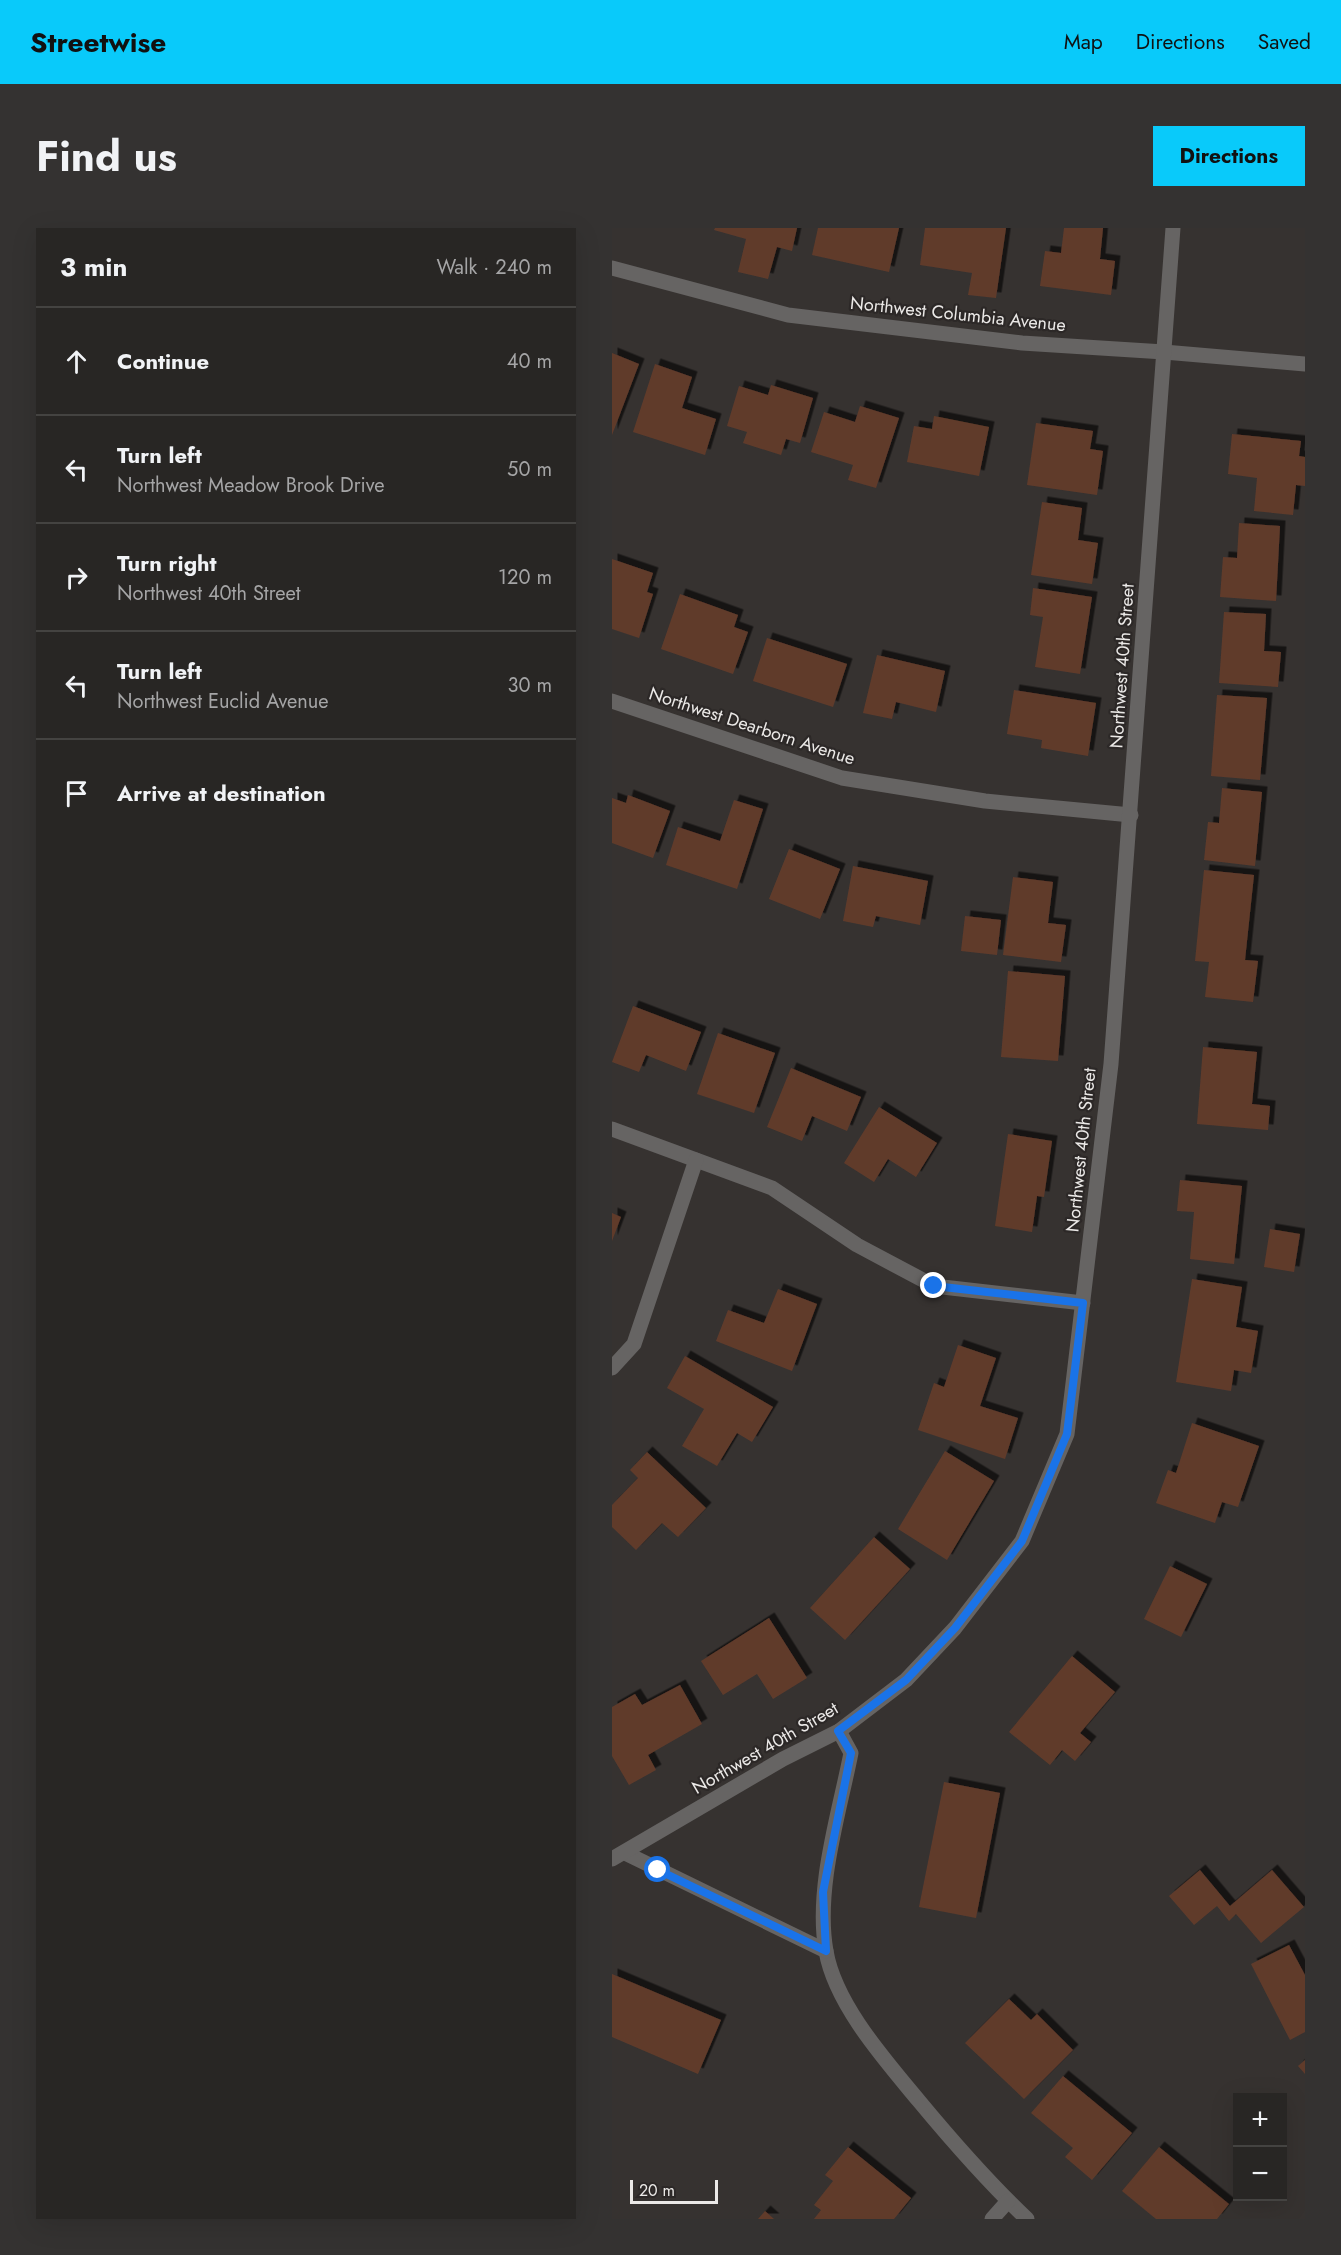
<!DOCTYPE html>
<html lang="en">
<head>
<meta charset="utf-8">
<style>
  body { margin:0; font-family:Jost,sans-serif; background:#343231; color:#f1f3f6 }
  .controls { position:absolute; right:18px; bottom:18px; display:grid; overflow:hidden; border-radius:0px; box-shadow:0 6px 24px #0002 }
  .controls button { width:54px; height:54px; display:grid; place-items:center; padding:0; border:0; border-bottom:2px solid #444341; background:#282624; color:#f1f3f6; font:30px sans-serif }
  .scale { position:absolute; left:18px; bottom:15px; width:88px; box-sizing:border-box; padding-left:6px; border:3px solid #ebe9e7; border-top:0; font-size:16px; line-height:21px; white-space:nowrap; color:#ebe9e7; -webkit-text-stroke:4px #2c2827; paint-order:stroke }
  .stop { position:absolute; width:18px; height:18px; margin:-14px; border:4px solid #1a73e8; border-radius:50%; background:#fff }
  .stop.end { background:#1a73e8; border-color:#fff; box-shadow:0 2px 6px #0008 }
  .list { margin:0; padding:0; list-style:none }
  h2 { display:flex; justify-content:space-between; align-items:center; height:78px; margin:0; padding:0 24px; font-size:26px }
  h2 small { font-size:20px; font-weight:400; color:#a5a5a6 }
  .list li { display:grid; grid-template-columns:39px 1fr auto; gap:18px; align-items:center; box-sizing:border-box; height:108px; padding:0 24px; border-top:2px solid #444341 }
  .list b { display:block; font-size:22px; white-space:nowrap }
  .list p { margin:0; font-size:20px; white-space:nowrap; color:#a5a5a6 }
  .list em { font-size:20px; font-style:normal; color:#a5a5a6 }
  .icon { flex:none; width:33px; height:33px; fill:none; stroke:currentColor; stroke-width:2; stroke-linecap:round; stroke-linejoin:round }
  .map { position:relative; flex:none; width:693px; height:1991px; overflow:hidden; border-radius:0px }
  header { display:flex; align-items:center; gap:36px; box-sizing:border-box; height:84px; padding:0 30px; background:#09cafa; color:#111 }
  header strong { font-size:28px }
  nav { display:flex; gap:33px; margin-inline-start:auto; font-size:21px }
  .intro { display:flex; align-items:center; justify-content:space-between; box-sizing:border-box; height:144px; padding:0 36px }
  h1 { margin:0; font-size:42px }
  .button { padding:15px 27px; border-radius:0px; background:#09cafa; color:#111; font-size:21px; font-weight:700 }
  main { display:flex; gap:36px; padding:0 36px }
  aside { flex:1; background:#282624; border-radius:0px; box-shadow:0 6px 24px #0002 }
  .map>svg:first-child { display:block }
  .building { fill:#603b2b; filter:url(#shadow) }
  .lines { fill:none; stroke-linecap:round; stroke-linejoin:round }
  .minor { stroke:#666463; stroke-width:15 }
  .route { stroke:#1a73e8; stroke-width:8 }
  .labels { text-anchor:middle; stroke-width:4.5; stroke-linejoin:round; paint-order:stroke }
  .street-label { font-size:18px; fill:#ebe9e7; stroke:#2c2827 }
</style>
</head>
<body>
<header>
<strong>Streetwise</strong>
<nav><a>Map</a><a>Directions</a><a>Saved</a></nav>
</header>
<div class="intro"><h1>Find us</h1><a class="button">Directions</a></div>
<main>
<aside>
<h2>3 min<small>Walk · 240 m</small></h2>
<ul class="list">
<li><svg class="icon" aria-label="ahead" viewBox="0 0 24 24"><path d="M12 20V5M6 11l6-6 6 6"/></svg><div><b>Continue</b></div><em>40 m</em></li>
<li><svg class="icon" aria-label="left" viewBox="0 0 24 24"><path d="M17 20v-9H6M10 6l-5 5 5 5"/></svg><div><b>Turn left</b><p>Northwest Meadow Brook Drive</p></div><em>50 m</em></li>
<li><svg class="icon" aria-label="right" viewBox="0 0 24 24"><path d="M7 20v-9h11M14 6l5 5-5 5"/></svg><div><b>Turn right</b><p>Northwest 40th Street</p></div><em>120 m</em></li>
<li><svg class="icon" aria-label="left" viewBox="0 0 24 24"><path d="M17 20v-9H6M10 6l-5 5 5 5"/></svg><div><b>Turn left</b><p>Northwest Euclid Avenue</p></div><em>30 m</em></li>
<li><svg class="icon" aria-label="arrive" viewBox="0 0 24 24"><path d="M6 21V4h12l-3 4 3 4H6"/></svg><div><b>Arrive at destination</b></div></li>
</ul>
</aside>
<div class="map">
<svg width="693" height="1991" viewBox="0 0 693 1991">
  <defs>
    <filter id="shadow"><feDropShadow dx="5.5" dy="-5.5" stdDeviation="0" flood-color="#0009"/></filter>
  </defs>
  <rect width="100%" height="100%" fill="#363230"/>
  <g class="building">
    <polygon points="103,0 185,0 180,23 165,19 156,51 126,44 134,11 102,2"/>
    <polygon points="206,0 287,0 277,44 200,27"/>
    <polygon points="313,0 394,0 384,70 356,67 360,45 308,37"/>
    <polygon points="452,0 491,0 488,31 503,33 499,67 428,58 433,23 449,25"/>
    <polygon points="0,125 27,136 0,207"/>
    <polygon points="43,136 80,149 70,180 104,191 93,227 21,204"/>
    <polygon points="159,157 201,170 188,215 174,211 169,227 131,215 135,204 115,198 127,158 156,167"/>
    <polygon points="248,178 287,190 264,260 236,252 241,237 199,224 212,184 243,194"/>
    <polygon points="322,188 377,199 367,248 295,234 302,198 320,201"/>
    <polygon points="424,195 481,203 478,221 491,223 485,267 415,257"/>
    <polygon points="620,206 689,213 687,228 693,229 693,258 684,257 681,287 642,283 645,250 616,246"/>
    <polygon points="430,274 470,280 466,312 486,315 480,356 419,347"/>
    <polygon points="627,295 668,298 664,373 608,369 611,329 625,330"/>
    <polygon points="0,331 41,345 35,364 41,366 27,410 0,401"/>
    <polygon points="421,360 480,369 468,446 423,439 431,389 418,387"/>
    <polygon points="68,366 126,387 122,399 136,404 121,446 49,421"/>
    <polygon points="612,384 654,386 652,423 669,424 666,459 607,455"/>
    <polygon points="155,410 235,436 221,479 141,453"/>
    <polygon points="265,427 333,443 324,484 284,474 280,491 251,485"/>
    <polygon points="402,462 484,475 476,528 429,520 430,512 395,506"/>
    <polygon points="605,467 655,470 648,552 599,548"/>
    <polygon points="610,560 650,564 643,638 592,632 596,594 607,595"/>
    <polygon points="16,567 58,583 41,630 0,615 0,570 14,575"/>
    <polygon points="122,572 151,581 125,661 54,637 66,599 108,613"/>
    <polygon points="177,621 228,641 208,691 157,671"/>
    <polygon points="241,638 316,653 308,697 264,688 261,699 231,693"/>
    <polygon points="592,642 642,647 633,732 646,733 641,774 593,769 597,734 583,733"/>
    <polygon points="401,649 441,654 436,695 454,697 449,734 391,727"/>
    <polygon points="353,688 389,692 385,727 349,723"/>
    <polygon points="396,743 453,748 446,833 389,829"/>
    <polygon points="21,778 89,804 74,843 34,827 27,844 0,834"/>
    <polygon points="106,805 163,825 142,885 85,866"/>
    <polygon points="591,819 645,824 640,876 658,878 656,902 585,896"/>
    <polygon points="179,840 249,869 235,903 200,888 190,913 155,899"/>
    <polygon points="267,879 325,915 304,949 276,931 262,954 232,935"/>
    <polygon points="396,906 440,913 432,969 425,968 420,1004 383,998"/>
    <polygon points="568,952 630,958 622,1036 578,1031 582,984 565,983"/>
    <polygon points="0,985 9,989 0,1013"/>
    <polygon points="658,1001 688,1006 682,1044 652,1039"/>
    <polygon points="580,1051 630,1059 624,1099 646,1103 639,1145 622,1142 619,1163 564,1154"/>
    <polygon points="166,1061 205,1076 180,1143 104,1113 116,1082 152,1095"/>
    <polygon points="346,1117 384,1130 368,1178 406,1190 393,1231 306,1202 322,1155 332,1159"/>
    <polygon points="73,1128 161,1179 140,1214 125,1205 105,1238 70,1218 92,1181 55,1160"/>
    <polygon points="580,1195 647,1218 626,1279 610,1274 603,1295 544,1275 556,1242 564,1245"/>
    <polygon points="333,1223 382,1253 335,1332 286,1301"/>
    <polygon points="35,1224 94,1280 66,1309 50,1295 24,1322 0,1299 0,1277 26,1250 18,1242"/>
    <polygon points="262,1309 298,1341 233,1412 198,1380"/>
    <polygon points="558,1338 595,1356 569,1409 532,1391"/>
    <polygon points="157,1390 195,1450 161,1471 145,1446 111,1467 89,1433"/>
    <polygon points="460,1428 503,1464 468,1505 479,1514 463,1533 450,1522 438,1537 397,1504"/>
    <polygon points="68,1457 90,1496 36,1527 44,1542 17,1557 0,1528 0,1479 23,1466 30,1477"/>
    <polygon points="332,1554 388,1565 364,1690 307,1679"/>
    <polygon points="588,1642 618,1678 660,1642 692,1679 649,1715 624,1686 617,1693 605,1678 582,1697 557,1668"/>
    <polygon points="677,1717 693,1747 693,1804 678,1812 639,1736"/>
    <polygon points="0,1746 109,1792 86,1846 0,1809"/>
    <polygon points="397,1771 419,1792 425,1786 461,1822 412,1871 353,1815"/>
    <polygon points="693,1832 693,1846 686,1838"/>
    <polygon points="451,1848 520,1905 480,1952 453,1929 461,1920 419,1885"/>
    <polygon points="236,1919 299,1970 282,1991 202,1991 209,1982 202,1977 221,1953 213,1947"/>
    <polygon points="547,1919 617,1976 605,1991 544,1991 510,1963"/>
    <polygon points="153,1983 162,1991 146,1991"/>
  </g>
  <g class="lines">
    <g class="minor">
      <polyline points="0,40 176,87 410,115 552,124 693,136"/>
      <polyline points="0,473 230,550 373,573 519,587"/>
      <polyline points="0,901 160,960 245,1017 322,1058 471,1075"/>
      <polyline points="0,1140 22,1116 84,932"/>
      <path d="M227,1503L239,1525C227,1586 203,1661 214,1723C223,1776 273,1832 307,1873C341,1914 376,1954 415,1991"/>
      <polyline points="13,1625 214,1723"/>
      <polyline points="0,1631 171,1531 227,1503 294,1452 343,1400 410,1313 455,1206 499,836 561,0"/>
      <polyline points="380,1991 396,1973"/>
    </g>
  </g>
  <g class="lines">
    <polyline class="route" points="46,1642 214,1723 211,1664 239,1525 226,1503 294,1452 343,1400 410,1313 455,1206 471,1075 322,1058"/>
  </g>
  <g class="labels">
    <g class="street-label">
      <text transform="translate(346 86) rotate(6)" y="6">Northwest Columbia Avenue</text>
      <text transform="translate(510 438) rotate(-86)" y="6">Northwest 40th Street</text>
      <text transform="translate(140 498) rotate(18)" y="6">Northwest Dearborn Avenue</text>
      <text transform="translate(469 922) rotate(-84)" y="6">Northwest 40th Street</text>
      <text transform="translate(153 1520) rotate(-30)" y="6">Northwest 40th Street</text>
    </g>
  </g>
</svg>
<div class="controls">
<button>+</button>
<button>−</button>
</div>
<div class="scale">20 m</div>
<div class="stop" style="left:46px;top:1642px"></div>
<div class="stop end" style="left:322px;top:1058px"></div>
</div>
</main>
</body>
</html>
